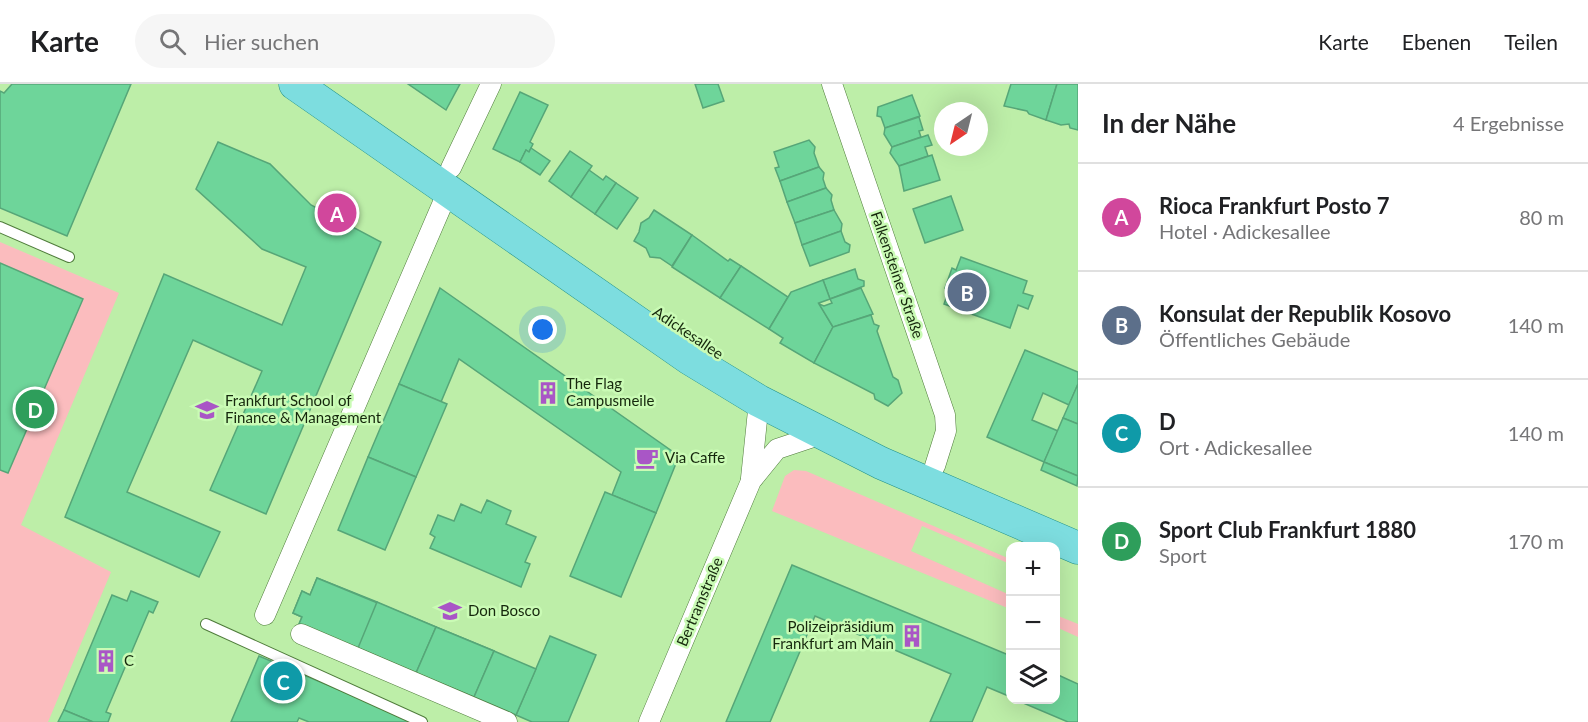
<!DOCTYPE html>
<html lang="de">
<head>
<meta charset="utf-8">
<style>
  body { margin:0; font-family:Lato,sans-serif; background:#f6f6f6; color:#202124 }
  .controls { position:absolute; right:18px; bottom:18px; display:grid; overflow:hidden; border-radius:12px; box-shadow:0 6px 24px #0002 }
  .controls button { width:54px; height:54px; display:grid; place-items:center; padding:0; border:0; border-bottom:2px solid #e0e0e0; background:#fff; color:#202124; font:30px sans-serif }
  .compass { position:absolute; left:934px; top:18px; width:54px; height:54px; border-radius:50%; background:#fff; box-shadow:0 6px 24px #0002; rotate:215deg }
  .you { position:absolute; left:543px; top:246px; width:21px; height:21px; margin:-15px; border:4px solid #fff; border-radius:50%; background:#1a73e8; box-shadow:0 0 0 9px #1a73e833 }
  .badge { display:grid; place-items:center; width:39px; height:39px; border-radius:50%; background:#ea580c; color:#fff; font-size:20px; font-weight:700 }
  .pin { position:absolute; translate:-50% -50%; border:3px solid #fff; box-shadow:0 2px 6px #0006 }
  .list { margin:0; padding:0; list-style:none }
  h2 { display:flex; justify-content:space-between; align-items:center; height:78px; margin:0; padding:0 24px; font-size:26px }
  h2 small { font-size:20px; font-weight:400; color:#757577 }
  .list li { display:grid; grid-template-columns:39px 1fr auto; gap:18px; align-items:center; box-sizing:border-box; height:108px; padding:0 24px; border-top:2px solid #e0e0e0 }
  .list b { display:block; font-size:22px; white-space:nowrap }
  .list p { margin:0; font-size:20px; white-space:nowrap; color:#757577 }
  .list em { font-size:20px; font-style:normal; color:#757577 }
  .icon { flex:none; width:33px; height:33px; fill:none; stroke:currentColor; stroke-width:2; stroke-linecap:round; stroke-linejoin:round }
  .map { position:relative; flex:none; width:1078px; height:638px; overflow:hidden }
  header { display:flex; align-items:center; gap:36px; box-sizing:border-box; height:84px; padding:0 30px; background:#fff; border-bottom:2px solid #e0e0e0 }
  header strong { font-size:28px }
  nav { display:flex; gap:33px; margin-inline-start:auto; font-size:21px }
  .search { width:420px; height:54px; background:#f6f6f6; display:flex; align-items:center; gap:15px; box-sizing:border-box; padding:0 21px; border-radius:33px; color:#757577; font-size:22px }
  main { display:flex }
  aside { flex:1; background:#fff }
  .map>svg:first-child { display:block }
  .green { fill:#fbbcbe }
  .building { fill:#6ed59a; stroke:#56a678; stroke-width:1.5 }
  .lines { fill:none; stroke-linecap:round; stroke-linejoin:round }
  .service-casing { stroke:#4f7c3b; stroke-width:12 }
  .minor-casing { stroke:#4f7c3b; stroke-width:21 }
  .primary-casing { stroke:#208f88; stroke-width:33 }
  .service { stroke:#fff; stroke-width:10 }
  .minor { stroke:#fff; stroke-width:20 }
  .primary { stroke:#7ddddf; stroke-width:32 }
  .labels { text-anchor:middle; stroke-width:5; stroke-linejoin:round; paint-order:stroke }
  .street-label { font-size:15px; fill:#15270c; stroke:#cafbb5 }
  .poi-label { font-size:15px; fill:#15270c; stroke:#cafbb5; text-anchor:start }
</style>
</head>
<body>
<header>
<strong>Karte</strong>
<div class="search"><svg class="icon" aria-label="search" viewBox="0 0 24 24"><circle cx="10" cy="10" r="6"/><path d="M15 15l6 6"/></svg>Hier suchen</div>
<nav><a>Karte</a><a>Ebenen</a><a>Teilen</a></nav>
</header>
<main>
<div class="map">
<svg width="1078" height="638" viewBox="0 0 1078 638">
  <rect width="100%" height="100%" fill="#bdeea8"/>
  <g class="green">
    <polygon points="0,158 119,209 21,441 111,488 48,638 0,638"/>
    <polygon points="794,386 806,387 1010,475 1010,480 922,442 911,467 1010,511 1010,525 772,427 785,392"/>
    <polygon points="1056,531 1078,540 1078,553 1056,543"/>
  </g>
  <g class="building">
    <polygon points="12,0 131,0 67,152 0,124 0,7 4,9"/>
    <polygon points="408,0 460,0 446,26"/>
    <polygon points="695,0 718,0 724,17 703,24"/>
    <polygon points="1011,0 1057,0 1046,36 1029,30 1027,27 1004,22"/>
    <polygon points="1057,0 1078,0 1078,46 1070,44 1069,40 1061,41 1046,36"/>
    <polygon points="520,8 548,21 530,58 533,60 529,68 526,66 520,78 493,65"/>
    <polygon points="912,11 920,32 885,44 881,33 877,32 878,23"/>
    <polygon points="919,33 923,46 919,47 921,53 892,63 884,50 885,44"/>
    <polygon points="928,51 932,61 925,63 928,72 899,82 890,69 892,63"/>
    <polygon points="809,56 815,63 814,69 819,83 780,97 775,84 779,83 774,68"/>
    <polygon points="218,58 270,80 311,121 381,158 266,430 210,406 262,287 193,256 127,408 220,448 199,493 65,433 164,190 282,241 306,183 262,165 196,105"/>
    <polygon points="531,64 550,77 540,91 520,78 526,66 529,68"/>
    <polygon points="570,67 592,82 571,113 549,97"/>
    <polygon points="932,71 940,96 904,107 899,82"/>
    <polygon points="819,83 824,89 823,95 826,104 787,118 780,97"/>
    <polygon points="589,86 603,96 606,92 616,99 595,130 571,113"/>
    <polygon points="616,99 638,114 617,145 595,130"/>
    <polygon points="826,104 832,111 831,116 834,126 795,139 787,118"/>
    <polygon points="951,112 963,146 925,159 913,125"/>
    <polygon points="654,126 692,151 672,182 660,174 650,173 646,164 634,157 639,148 641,139 649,134"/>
    <polygon points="834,126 842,140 841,147 802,161 795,139"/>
    <polygon points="841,147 845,158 850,161 849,168 810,182 802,161"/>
    <polygon points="692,151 728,177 730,175 741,182 720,214 672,183"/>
    <polygon points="961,173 1027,197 1023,209 1033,212 1028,225 1018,221 1010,244 944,220 949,206 945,204 952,184 956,186"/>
    <polygon points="0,179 83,215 8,389 0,386"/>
    <polygon points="741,182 788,213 769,245 720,214"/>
    <polygon points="855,185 858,195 864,197 864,202 830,215 823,196"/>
    <polygon points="823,196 830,215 819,219 833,243 814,279 780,259 783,254 769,245 791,208"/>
    <polygon points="440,204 679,372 656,429 612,411 621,388 459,275 441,318 399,300"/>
    <polygon points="861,204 873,230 833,243 819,220 824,222 832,219 830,215"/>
    <polygon points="871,231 874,240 879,242 877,247 893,293 898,296 902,309 888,322 875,315 874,310 814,279 833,243"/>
    <polygon points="1025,266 1078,288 1078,300 1069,321 1043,309 1032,336 1058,347 1044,378 987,353"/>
    <polygon points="399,300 447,320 416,393 368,373"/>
    <polygon points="1078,300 1078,340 1063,334"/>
    <polygon points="1063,334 1078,340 1078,392 1044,378"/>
    <polygon points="368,373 416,393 385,466 338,446"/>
    <polygon points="1044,378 1078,392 1077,402 1041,386"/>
    <polygon points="605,408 656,429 621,513 570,492"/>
    <polygon points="487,416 511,427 506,440 536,453 525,478 530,480 521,503 430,464 435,453 430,450 438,431 454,437 461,420 481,429"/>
    <polygon points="792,481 1011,572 1011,613 987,603 972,638 930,638 951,590 815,532 770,638 726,638"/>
    <polygon points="317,494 377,518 358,564 299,540 302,533 293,529 302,507 310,511"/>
    <polygon points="317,494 494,567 474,613 299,540 302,533 293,529 302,507 310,511"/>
    <polygon points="131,507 158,518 153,529 149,527 106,628 111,630 108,638 93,638 64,626 112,511 127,517"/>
    <polygon points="377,518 436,543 416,589 358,564"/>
    <polygon points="436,543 494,567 474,613 416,589"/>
    <polygon points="550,552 596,571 568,638 532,638 516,631"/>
    <polygon points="494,567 536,585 516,631 474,613"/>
    <polygon points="259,572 415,638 309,638 299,634 297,638 231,638"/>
    <polygon points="1056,590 1078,600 1078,638 1068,638 1016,616 1056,616"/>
    <polygon points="64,626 93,638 58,638"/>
  </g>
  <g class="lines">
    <g class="service-casing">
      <g id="service">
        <polyline points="0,143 69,173"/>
        <polyline points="206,540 422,638"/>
      </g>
    </g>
    <g class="minor-casing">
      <g id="minor">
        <polyline points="832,0 945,331 946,347 935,382"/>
        <polyline points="451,84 491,0"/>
        <polyline points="751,394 759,317"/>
        <polyline points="265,531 448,107"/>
        <polyline points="301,550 507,638"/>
        <polyline points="649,638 751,397 777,365 822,350"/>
      </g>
    </g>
    <g class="primary-casing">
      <polyline id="primary" points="295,0 690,275 759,317 881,379 1078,464"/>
    </g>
    <use href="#service" class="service"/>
    <use href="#minor" class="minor"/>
    <use href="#primary" class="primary"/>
  </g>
  <defs>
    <g id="building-bare" transform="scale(1.8)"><path d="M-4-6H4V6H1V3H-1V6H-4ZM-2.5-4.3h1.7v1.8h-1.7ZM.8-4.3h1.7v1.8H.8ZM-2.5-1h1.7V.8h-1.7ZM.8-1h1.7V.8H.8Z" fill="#a956c6" stroke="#cafbb5" stroke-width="2.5" paint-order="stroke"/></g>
    <g id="university-bare" transform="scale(1.8)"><path d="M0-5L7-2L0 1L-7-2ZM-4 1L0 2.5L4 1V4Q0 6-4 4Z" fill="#a956c6" stroke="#cafbb5" stroke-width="2.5" paint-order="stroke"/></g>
    <g id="cafe-bare" transform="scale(1.8)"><path d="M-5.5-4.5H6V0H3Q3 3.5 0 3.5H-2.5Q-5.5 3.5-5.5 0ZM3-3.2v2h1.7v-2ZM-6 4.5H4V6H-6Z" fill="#a956c6" stroke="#cafbb5" stroke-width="2.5" paint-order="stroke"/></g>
    <g id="school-bare" transform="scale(1.8)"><path d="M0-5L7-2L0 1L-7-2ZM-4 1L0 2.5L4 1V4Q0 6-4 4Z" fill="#a956c6" stroke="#cafbb5" stroke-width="2.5" paint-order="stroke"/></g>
  </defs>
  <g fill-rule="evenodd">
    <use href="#building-bare" x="548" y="309"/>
    <use href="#university-bare" x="207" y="326"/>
    <use href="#cafe-bare" x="647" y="374"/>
    <use href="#school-bare" x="450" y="527"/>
    <use href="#building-bare" x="912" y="552"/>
    <use href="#building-bare" x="106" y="577"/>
  </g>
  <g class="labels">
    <g class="street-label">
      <text transform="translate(897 191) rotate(71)" y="5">Falkensteiner Straße</text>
      <text transform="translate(688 249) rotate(34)" y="5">Adickesallee</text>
      <text transform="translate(700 518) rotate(-67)" y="5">Bertramstraße</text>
    </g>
    <g class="poi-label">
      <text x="566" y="305">The Flag<tspan x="566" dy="17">Campusmeile</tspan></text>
      <text x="225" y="322">Frankfurt School of<tspan x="225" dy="17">Finance &amp; Management</tspan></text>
      <text x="665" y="379">Via Caffe</text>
      <text x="468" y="532">Don Bosco</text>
      <text x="894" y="548" text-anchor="end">Polizeipräsidium<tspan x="894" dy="17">Frankfurt am Main</tspan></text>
      <text x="124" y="582">C</text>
    </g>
  </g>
</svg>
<div class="controls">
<button>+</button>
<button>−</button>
<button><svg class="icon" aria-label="layers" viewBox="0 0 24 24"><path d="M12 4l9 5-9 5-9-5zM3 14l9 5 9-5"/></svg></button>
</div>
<svg class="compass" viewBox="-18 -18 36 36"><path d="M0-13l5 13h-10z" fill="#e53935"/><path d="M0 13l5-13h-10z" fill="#757577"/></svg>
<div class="you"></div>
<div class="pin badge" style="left:337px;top:129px;background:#d1479c">A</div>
<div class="pin badge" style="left:967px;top:208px;background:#5c6f8a">B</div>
<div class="pin badge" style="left:283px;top:597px;background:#0f9aa8">C</div>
<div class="pin badge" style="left:35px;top:325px;background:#2e9e5b">D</div>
</div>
<aside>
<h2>In der Nähe<small>4 Ergebnisse</small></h2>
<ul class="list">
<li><span class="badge" style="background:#d1479c">A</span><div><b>Rioca Frankfurt Posto 7</b><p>Hotel · Adickesallee</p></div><em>80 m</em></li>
<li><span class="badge" style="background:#5c6f8a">B</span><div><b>Konsulat der Republik Kosovo</b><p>Öffentliches Gebäude</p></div><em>140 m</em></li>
<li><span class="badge" style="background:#0f9aa8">C</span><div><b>D</b><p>Ort · Adickesallee</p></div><em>140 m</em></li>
<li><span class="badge" style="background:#2e9e5b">D</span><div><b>Sport Club Frankfurt 1880</b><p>Sport</p></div><em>170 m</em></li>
</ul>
</aside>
</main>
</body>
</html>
